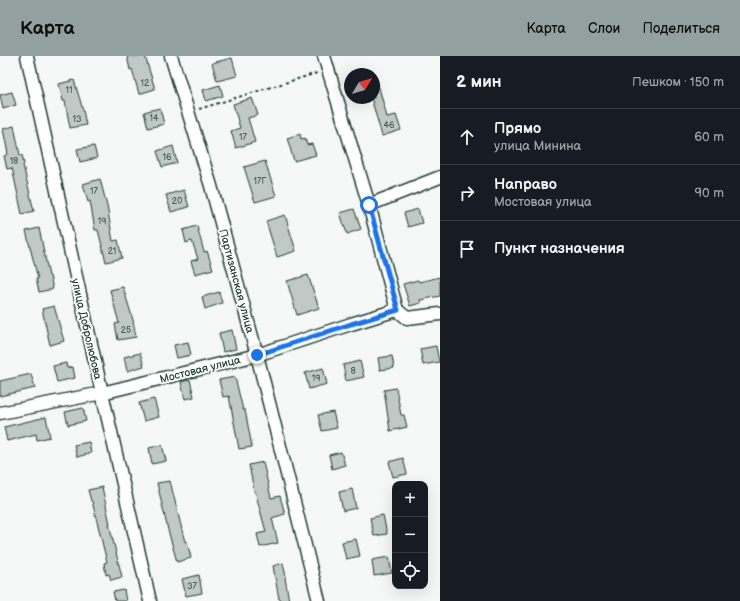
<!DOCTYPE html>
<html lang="ru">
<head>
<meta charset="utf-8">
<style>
  body { margin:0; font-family:"Balsamiq Sans",sans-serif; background:#242831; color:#f1f3f6 }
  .controls { position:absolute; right:12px; bottom:12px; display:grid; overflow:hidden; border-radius:8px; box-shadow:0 4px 16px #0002 }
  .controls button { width:36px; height:36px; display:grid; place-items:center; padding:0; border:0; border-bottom:1px solid #363941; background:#171b24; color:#f1f3f6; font:20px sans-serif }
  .compass { position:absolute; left:344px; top:12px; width:36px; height:36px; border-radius:50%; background:#171b24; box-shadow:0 4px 16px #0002; rotate:52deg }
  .stop { position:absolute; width:12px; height:12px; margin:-9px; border:3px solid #1a73e8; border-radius:50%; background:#fff }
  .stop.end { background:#1a73e8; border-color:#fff; box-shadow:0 1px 4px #0008 }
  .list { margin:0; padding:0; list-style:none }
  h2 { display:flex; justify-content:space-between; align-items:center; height:52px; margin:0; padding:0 16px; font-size:17px }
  h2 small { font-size:13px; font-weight:400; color:#9ea1a6 }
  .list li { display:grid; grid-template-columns:26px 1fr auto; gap:12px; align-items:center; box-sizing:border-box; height:56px; padding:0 16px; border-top:1px solid #363941 }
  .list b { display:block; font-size:15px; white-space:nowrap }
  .list p { margin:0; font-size:13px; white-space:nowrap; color:#9ea1a6 }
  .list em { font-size:13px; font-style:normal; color:#9ea1a6 }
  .icon { flex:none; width:22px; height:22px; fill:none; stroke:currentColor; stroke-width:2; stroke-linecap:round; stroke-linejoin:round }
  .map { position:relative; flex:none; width:440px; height:545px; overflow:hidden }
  header { display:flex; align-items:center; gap:24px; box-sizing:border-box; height:56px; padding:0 20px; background:#92a19f; color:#111 }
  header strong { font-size:19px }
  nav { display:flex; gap:22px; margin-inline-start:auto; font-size:14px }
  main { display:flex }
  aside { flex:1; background:#171b24 }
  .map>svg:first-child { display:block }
  .building { fill:#c0c9c6; stroke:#1f3d34 }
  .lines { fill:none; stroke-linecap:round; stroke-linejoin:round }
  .minor-casing { stroke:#1f3d34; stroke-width:15 }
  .path { stroke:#1f3d34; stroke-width:2; stroke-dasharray:3 3; stroke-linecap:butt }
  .minor { stroke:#fff; stroke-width:12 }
  .route { stroke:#1a73e8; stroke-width:5 }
  .labels { text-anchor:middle; stroke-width:3.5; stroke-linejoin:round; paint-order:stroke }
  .number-label { font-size:9px; fill:#476058 }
  .street-label { font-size:11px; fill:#1f3d34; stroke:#fff }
</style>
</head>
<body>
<header>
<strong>Карта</strong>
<nav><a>Карта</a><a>Слои</a><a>Поделиться</a></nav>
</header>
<main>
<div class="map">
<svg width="440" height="545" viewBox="0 0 440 545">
  <rect width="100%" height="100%" fill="#f6f7f7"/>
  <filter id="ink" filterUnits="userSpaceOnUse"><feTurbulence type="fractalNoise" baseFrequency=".025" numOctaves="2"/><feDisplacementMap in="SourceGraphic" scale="8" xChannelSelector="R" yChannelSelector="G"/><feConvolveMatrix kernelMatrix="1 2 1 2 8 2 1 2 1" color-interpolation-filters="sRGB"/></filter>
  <g filter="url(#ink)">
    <g class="building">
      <polygon points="127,0 145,0 155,33 139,38 132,13 130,14"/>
      <polygon points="232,2 237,20 217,25 212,7"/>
      <polygon points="74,24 83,54 86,69 70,72 65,45 63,45 59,28"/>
      <polygon points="374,24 377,24 387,61 396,59 401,74 382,80 371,42 374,42"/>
      <polygon points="220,29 223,40 206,45 203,34"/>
      <polygon points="12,36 16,49 3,53 0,39"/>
      <polygon points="252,42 258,59 248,62 255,86 236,92 231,75 240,72 233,48"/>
      <polygon points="160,52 164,68 148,72 144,56"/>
      <polygon points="14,70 20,99 22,99 24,108 23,109 34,155 22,158 12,112 7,113 4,100 8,98 3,73"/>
      <polygon points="300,78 301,83 305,82 307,89 312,88 316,99 294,105 287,82"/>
      <polygon points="94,90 97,102 80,106 77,93"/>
      <polygon points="173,90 177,107 162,111 157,95"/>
      <polygon points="265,105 276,140 255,146 244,111"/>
      <polygon points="100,123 107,150 113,185 118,184 122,202 106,206 98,174 95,174 90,145 88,146 83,128"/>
      <polygon points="184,134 189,151 171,156 166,139"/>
      <polygon points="354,153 361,173 347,178 340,157"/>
      <polygon points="418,153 422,167 408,171 404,157"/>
      <polygon points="285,159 296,195 277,201 266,165"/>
      <polygon points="197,170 204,196 207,195 213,213 195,218 191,205 198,203 192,185 186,187 183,174"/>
      <polygon points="39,172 49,220 50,220 53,233 39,236 36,223 38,223 26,175"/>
      <polygon points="308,219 319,252 297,259 287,225"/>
      <polygon points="440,221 440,240 420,244 421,247 410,250 403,228 418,224 419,226"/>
      <polygon points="123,231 133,264 136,281 118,284 115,268 119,267 110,234"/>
      <polygon points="219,236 222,247 205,253 202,241"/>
      <polygon points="54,250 64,285 50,289 42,253"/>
      <polygon points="232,274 236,293 223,296 219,277"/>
      <polygon points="188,286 191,299 177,302 174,289"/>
      <polygon points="436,290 439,306 423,309 420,293"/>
      <polygon points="140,297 144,310 127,315 124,301"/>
      <polygon points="392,300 394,312 380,314 378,302"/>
      <polygon points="360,305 364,321 346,325 343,309"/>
      <polygon points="66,307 67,312 73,311 75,322 57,326 53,310"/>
      <polygon points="323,312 327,328 309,333 305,317"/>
      <polygon points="31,318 35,332 0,340 0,325"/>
      <polygon points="235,321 243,354 245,354 252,391 239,393 229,340 223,341 219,324"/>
      <polygon points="190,324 194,341 185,343 181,326"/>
      <polygon points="396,332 401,359 404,359 407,371 390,375 384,334"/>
      <polygon points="154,343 159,361 144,365 139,347"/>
      <polygon points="83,352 86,365 68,369 65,356"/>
      <polygon points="333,356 337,372 322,375 318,359"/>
      <polygon points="46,361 50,381 37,384 36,378 7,385 4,371"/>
      <polygon points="89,386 91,397 77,401 74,389"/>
      <polygon points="162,389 166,405 152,408 149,392"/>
      <polygon points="341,396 345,409 332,413 329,399"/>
      <polygon points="403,402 407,418 393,421 389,406"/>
      <polygon points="263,406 271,442 280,440 285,458 272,462 278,487 260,491 257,478 266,476 255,435 254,435 249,409"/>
      <polygon points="170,425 185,486 187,485 191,502 177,506 168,474 157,427"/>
      <polygon points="102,431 110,468 109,468 122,521 111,524 109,518 106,519 104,507 107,506 92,445 91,445 88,434"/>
      <polygon points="352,433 356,452 343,455 339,436"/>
      <polygon points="383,459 387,478 374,480 370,462"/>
      <polygon points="356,483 360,500 346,503 342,486"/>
      <polygon points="389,501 392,517 374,520 372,504"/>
      <polygon points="283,507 286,521 285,522 289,545 281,545 280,543 279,543 273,510"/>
      <polygon points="199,519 202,537 186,540 182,523"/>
      <polygon points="124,534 126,545 115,545 113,536"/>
    </g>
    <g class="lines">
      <g class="minor-casing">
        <g id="minor">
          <polyline points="27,0 102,337 150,545"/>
          <polyline points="171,0 211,130 257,299 319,545"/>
          <polyline points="324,0 369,149 397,254"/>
          <polyline points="369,149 440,121"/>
          <polyline points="397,254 407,262 440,258"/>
          <polyline points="0,357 102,337 257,299 351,268 397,254"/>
        </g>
      </g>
      <polyline class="path" points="199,53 317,17"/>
      <use href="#minor" class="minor"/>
    </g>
  </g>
  <g class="lines" filter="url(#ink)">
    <polyline class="route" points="257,299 351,268 398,254 369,149"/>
  </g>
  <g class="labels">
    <g class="number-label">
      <text x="145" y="30">12</text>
      <text x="69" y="37">11</text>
      <text x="154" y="65">14</text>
      <text x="77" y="66">13</text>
      <text x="389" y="72">46</text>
      <text x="243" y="84">17</text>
      <text x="167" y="104">16</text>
      <text x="14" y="108">18</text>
      <text x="260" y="128">17Г</text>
      <text x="94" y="138">17</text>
      <text x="177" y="148">20</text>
      <text x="102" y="168">19</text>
      <text x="112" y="198">21</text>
      <text x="126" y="277">25</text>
      <text x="353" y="318">8</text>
      <text x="316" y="325">19</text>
      <text x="192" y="533">37</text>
    </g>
    <g class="street-label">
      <text transform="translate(237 225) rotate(75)" y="4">Партизанская улица</text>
      <text transform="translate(87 273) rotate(77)" y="4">улица Добролюбова</text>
      <text transform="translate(200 313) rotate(-14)" y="4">Мостовая улица</text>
    </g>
  </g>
</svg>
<div class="controls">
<button>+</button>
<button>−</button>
<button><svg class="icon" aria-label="locate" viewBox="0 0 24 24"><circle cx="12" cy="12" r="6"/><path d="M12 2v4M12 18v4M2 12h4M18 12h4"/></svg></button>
</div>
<svg class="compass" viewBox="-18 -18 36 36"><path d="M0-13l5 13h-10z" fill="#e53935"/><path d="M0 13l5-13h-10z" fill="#9ea1a6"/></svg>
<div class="stop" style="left:369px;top:149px"></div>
<div class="stop end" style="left:257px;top:299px"></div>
</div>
<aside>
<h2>2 мин<small>Пешком · 150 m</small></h2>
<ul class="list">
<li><svg class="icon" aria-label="ahead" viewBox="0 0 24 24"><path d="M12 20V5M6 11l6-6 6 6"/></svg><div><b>Прямо</b><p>улица Минина</p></div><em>60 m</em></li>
<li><svg class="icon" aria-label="right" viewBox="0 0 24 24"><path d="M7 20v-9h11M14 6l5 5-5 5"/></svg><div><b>Направо</b><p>Мостовая улица</p></div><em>90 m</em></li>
<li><svg class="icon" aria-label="arrive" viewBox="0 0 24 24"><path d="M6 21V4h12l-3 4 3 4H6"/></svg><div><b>Пункт назначения</b></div></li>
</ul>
</aside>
</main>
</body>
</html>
